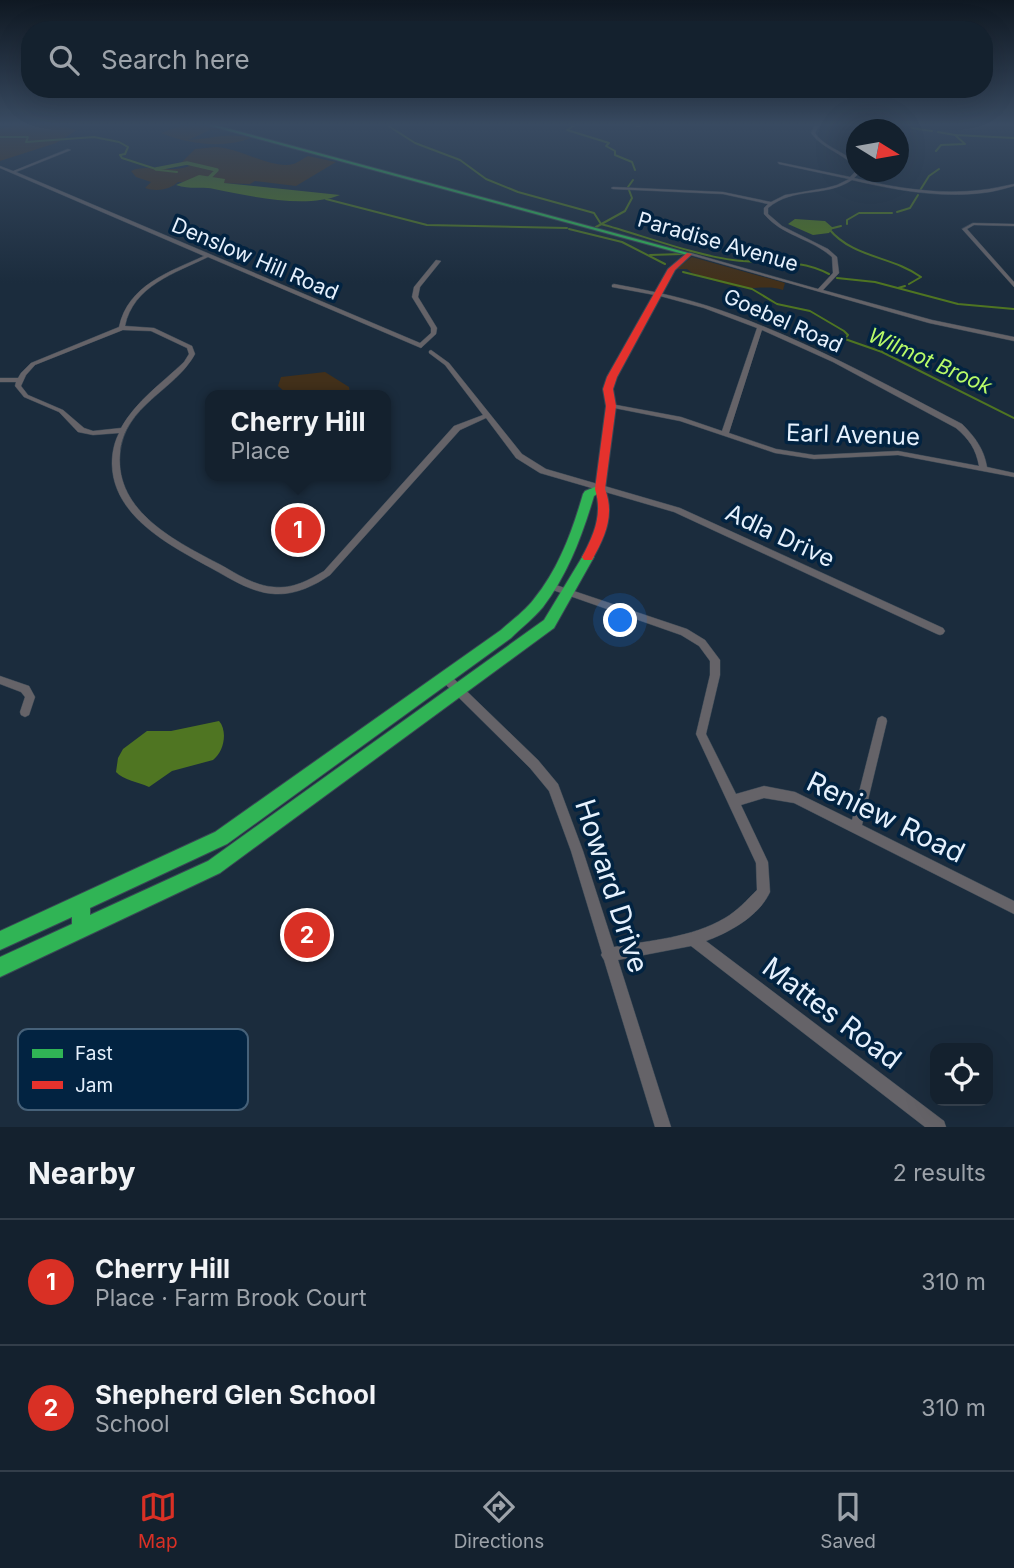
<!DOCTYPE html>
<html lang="en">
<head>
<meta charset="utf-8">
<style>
  body { margin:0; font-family:Inter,sans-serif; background:#212e3a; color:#f1f3f6 }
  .controls { position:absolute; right:21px; bottom:21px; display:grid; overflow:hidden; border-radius:14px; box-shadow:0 7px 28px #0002 }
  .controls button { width:63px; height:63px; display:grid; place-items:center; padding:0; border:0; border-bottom:2px solid #333e4a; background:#14212e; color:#f1f3f6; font:35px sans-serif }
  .compass { position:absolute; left:846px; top:119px; width:63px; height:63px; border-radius:50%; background:#14212e; box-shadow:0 7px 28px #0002; rotate:101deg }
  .you { position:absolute; left:621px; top:621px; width:24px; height:24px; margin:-18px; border:5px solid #fff; border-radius:50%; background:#1a73e8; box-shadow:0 0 0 10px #1a73e833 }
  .badge { display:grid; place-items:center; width:46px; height:46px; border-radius:50%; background:#d93025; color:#fff; font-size:23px; font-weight:700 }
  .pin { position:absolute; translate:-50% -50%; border:4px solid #fff; box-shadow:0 2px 7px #0006 }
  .popup { position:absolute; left:205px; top:390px; width:186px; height:91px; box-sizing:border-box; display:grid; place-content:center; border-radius:14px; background:#14212e; filter:drop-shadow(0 2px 5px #0005); font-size:23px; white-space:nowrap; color:#9da3aa }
  .popup b { font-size:26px; color:#f1f3f6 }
  .popup::after { content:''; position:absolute; left:50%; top:100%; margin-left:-14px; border:14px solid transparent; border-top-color:#14212e }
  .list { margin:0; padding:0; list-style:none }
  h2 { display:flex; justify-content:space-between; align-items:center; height:91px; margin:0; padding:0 28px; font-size:30px }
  h2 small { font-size:23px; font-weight:400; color:#9da3aa }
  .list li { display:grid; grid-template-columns:46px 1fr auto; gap:21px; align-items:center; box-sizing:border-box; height:126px; padding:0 28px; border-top:2px solid #333e4a }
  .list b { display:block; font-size:26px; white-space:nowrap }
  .list p { margin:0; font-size:23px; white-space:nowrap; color:#9da3aa }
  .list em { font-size:23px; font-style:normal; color:#9da3aa }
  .icon { flex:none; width:38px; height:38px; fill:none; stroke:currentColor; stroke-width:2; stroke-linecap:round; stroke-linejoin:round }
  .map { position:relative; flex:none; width:1014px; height:1127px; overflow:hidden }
  .search { position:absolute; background:#14212e; box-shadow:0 7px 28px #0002; left:21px; right:21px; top:21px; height:77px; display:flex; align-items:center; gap:18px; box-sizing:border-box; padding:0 24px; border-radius:28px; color:#9da3aa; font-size:26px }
  .sheet { height:343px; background:#14212e }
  nav { display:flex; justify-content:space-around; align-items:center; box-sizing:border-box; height:98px; border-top:2px solid #333e4a; background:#14212e; font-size:19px; color:#9da3aa }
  nav a { display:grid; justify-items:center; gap:4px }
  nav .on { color:#d93025 }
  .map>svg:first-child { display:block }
  .green { fill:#42301a }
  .water { fill:#4f7522 }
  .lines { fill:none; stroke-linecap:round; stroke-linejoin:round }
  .stream { stroke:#4f7522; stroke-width:2 }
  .canal { stroke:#4f7522; stroke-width:3.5 }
  .street-casing { stroke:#3a4855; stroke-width:1 }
  .fast-casing { stroke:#3a4855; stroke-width:2 }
  .jam-casing { stroke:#3a4855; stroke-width:2 }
  .street { fill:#656368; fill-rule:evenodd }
  .fast { fill:#30b455; fill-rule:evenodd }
  .jam { fill:#e5322d; fill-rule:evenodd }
  .labels { text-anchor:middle; stroke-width:7; stroke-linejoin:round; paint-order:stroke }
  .far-street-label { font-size:21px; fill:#e6f1fd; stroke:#022341 }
  .far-water-label { font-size:21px; font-style:italic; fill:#b8fb68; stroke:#022341 }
  .street-label { font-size:24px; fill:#e6f1fd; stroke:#022341 }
  .near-street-label { font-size:28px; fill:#e6f1fd; stroke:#022341 }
  .key { fill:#022341; stroke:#466179; stroke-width:2 }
  .key-label { font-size:19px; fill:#e6f1fd }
</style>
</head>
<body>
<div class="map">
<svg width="1014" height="1127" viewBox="0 0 1014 1127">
  <rect width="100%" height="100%" fill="#1b2c3d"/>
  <g class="green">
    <polygon points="17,125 53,125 77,130 56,143 0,161 0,129"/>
    <path d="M183,125H203L222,130H210L188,140C211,139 228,132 251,138C223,149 188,144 161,133Z"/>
    <path d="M216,147C240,148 274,170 293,164C298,163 303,158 308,156L336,162L296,186L255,181L250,184L178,182C170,190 155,192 145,188L151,182L136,177L131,171C146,163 166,174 190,166L181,163L195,149Z"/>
    <path d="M692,257L785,283L783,290C771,286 763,288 751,288C732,288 710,279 692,273L687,269H676Z"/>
    <polygon points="325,372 349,387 350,393 284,395 285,392 278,386 281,377"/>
  </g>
  <g class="water">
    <path d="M199,175L225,179L224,183L340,195C305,209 250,196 214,189C202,186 190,190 176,185Z"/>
    <polygon points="795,219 825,221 833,228 829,233 813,235 788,224"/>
    <path d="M219,721C228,731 224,752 213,760L172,771L149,787C139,782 123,780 116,772L118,758L123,749L147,731H171Z"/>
  </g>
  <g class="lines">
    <g class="stream">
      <path d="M387,125L415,143L460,160L486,179L518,192L594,213L601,224C641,235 694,255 733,260C767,265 797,257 829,274"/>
      <polyline points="575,125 567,130 609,143 606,146 615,151 615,155 632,162 635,170"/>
      <polyline points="630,125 640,126"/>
      <polyline points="912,128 932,131"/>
      <polyline points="938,132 955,135"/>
      <polyline points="0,137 28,137 26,142 94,137 119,142 128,147 125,154 120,155 122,158 159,170 177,172"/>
      <polyline points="936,151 941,145 965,144 955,135 1014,138"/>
      <polyline points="628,187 633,180"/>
      <polyline points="919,192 929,176 939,169"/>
      <polyline points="326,199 427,225 567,228"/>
      <polyline points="897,212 910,208 918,195"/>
      <polyline points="847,224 847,220 859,213 892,213"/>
      <path d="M841,226L829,229C853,258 892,256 921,277L909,284"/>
      <polyline points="596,227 625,211 632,198 629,190"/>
      <polyline points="569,229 622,242 665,264"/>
      <polyline points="650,255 682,254"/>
      <polyline points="683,272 752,289 777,304 810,311 844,331 848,335 845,339 882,352 1014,418"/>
      <polyline points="837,278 875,282 958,304 1014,309"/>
      <polyline points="898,288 905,286"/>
    </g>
    <polyline class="canal" points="156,169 187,163 217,170 207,180"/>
    <g class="street-casing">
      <g id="street">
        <path d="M815,125H819L815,133C825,148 845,151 856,164V167C852,164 848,160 843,157C831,149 820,145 811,133Z"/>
        <path d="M68,149L71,150L16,172L420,343L431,333V328L412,297L414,287L436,260L441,261L420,287L418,297L437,328L436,334L421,348L208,257C175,273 133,286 125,326L154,328L192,346L195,354C175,391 124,405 120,454C115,512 177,542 221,565C237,574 255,586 274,587C293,589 309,580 324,571L454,426L483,415L445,365L429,353V351L431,350L449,363L522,454L546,469L680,508L943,628L945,631L943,634L940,635L937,634L674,512L540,473L516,458L486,418L460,430L330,575C314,586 295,595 275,594C252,593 231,579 211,568C171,546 113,517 112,464C112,453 114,443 119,433L93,435L78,432L59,412L24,397L15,386L16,382H0V378H18L21,373L31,363L119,327C128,285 169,272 204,256L0,168V166L13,171ZM123,330L151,331L187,348L189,354L184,362C162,383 136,401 121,428L93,431L84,428L63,410L28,395L21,386L26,375L35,365Z"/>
        <path d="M778,162L850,177L856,171L860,172L854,178C896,188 938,195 981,190C992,189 1003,186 1014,184V186C1003,189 993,192 982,193C938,198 895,190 852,180C825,198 794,186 768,208V214L782,226L828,249L837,257L839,273L823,290L932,320L1014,337V341L929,323L687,254L691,253L818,289L833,273L832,257C811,238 782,236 764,214V208L768,204L723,194L613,189L611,188L613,187L723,192L771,202L785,195L826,188L837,185L849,179L779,164Z"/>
        <polygon points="973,223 1014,224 1014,226 974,225 967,229 1014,282 1014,287 962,229"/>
        <path d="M614,284C646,290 677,296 708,306C797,335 879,381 962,424C975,437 984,449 987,467L1014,473V477L898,455L814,459L775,453L680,421L609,407L608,406L611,404L681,417L722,431L757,328L704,308L660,296L612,287V285ZM762,330L833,362L956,428C969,439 976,449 979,466L898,451L814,455L776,449L729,433Z"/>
        <path d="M550,583L687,629L705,640L720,660V675L706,734L736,794L764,786L795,792L852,820L877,721L878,718L882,716L886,718L887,721L862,825L1014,901V914L794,803L764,798L741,805L768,862L770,892C759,916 730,932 706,941L944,1121L946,1127H925L691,946L618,960L671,1127H655L604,960L601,955L602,953L571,851L549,791L530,768L442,681L441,678L442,675L446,674L450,675L538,760L558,784L583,851L614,947C651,940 691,938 725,918C737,911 747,900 757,890L756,863L696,734L710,675V661L699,646L681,635L547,588L545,586L547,584Z"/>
        <polygon points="0,676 29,686 35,697 29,715 25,717 21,715 20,712 25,697 21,692 0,684"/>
      </g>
    </g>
    <g class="fast-casing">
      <g id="fast">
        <polygon points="207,125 215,125 692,254 687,255"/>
        <path d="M600,485L605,489L594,496C582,536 568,574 543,607C534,618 521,628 511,638L227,844L90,908V915L208,861L544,620L584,554H592L594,557L554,628L220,873L0,977V957L72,924V917L0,950V931L215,832L501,630C512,620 525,611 534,599C559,568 572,532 583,494L585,491Z"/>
      </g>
    </g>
    <g class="jam-casing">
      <path id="jam" d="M687,253L692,254L675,270L617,377L613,389L616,406L605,489C615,515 605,537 592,560H584L582,557C594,535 603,514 595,489L606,406L603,389L607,377L668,269Z"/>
    </g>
    <use href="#street" class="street"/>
    <use href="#fast" class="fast"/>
    <use href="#jam" class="jam"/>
  </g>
  <linearGradient id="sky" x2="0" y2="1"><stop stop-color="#0f1822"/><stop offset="0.44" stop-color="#394b62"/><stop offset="1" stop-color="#394b62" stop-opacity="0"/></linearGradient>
  <rect width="1014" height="283" fill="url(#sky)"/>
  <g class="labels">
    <g class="far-street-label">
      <text transform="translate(718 242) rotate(16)" y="7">Paradise Avenue</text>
      <text transform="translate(255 259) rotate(23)" y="7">Denslow Hill Road</text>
      <text transform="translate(783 321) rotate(24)" y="7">Goebel Road</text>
    </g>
    <g class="far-water-label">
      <text transform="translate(930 361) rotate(24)" y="7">Wilmot Brook</text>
    </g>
    <g class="street-label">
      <text transform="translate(853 435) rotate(2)" y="8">Earl Avenue</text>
      <text transform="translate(780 536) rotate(25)" y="8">Adla Drive</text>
    </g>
    <g class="near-street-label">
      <text transform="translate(886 817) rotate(26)" y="10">Reniew Road</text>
      <text transform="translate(612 886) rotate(72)" y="10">Howard Drive</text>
      <text transform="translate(832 1013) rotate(37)" y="10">Mattes Road</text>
    </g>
  </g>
  <rect x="18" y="1029" width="230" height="81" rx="10" class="key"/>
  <rect x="32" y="1049" width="31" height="9" fill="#30b455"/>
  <rect x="32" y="1081" width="31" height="8" fill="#e5322d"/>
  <g class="key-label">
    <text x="75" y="1060">Fast</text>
    <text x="75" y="1092">Jam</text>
  </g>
</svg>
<div class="controls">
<button><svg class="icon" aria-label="locate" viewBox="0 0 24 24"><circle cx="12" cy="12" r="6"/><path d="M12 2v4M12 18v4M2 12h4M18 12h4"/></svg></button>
</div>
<svg class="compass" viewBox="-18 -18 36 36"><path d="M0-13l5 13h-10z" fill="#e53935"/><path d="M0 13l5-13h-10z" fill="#9da3aa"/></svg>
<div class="you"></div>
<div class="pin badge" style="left:298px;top:530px">1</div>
<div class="popup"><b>Cherry Hill</b>Place</div>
<div class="pin badge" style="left:307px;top:935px">2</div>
<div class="search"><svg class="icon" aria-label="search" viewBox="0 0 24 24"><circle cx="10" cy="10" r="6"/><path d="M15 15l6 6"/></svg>Search here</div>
</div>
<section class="sheet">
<h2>Nearby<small>2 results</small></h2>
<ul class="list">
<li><span class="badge">1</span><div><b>Cherry Hill</b><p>Place · Farm Brook Court</p></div><em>310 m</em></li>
<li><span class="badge">2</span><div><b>Shepherd Glen School</b><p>School</p></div><em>310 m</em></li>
</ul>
</section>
<nav>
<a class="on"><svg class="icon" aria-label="map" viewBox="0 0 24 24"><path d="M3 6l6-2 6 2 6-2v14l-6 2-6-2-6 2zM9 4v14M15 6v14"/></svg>Map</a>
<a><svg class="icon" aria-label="directions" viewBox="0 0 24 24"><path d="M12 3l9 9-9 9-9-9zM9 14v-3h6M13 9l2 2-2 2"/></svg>Directions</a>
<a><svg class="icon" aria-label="saved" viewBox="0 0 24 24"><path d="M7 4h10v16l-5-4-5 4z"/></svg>Saved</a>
</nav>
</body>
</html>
